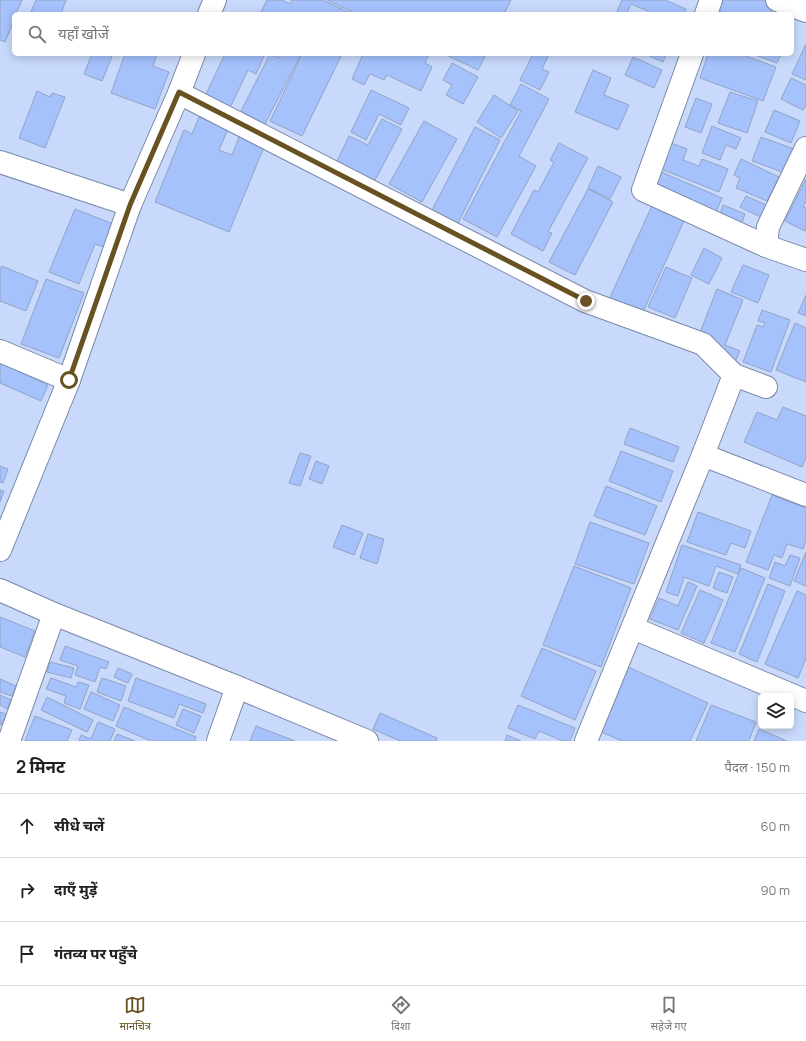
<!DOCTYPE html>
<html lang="hi">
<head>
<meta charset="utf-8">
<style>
  body { margin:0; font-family:Manrope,"Noto Sans Devanagari",sans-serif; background:#f2f2f2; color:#202124 }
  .controls { position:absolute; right:12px; bottom:12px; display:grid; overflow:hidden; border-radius:6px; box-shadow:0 2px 10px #0003 }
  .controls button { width:36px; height:36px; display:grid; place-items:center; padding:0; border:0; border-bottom:1px solid #e0e0e0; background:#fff; color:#202124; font:20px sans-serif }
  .stop { position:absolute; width:12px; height:12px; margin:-9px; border:3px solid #695222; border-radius:50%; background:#fff }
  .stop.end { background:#695222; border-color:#fff; box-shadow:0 1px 4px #0008 }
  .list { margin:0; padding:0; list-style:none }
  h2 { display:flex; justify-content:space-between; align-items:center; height:52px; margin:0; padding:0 16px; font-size:17px }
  h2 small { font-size:13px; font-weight:400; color:#757577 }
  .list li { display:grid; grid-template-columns:26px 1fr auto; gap:12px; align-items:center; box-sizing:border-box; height:64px; padding:0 16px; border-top:1px solid #e0e0e0 }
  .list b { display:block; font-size:15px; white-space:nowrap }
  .list em { font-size:13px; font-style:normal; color:#757577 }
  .icon { flex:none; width:22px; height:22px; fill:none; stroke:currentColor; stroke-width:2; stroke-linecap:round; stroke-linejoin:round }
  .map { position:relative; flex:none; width:806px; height:741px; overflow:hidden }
  .search { position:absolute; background:#fff; box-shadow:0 2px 10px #0003; left:12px; right:12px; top:12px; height:44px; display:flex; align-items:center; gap:10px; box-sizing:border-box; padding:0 14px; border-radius:6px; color:#757577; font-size:15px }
  .sheet { height:244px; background:#fff }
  nav { display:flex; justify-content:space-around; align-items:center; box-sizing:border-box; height:56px; border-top:1px solid #e0e0e0; background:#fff; font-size:11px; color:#757577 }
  nav a { display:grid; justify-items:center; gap:2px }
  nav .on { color:#695222 }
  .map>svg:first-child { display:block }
  .building { fill:#a5c2fd; stroke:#93a3c4 }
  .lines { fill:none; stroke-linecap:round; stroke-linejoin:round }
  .minor-casing { stroke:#7a89a9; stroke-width:24 }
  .minor { stroke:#fff; stroke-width:22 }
  .route { stroke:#695222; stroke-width:5 }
</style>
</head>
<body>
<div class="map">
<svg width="806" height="741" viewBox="0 0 806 741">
  <rect width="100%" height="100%" fill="#c8d9fc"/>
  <g class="building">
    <polygon points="0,0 22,0 16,14 14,14 14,20 5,42 0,40"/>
    <polygon points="36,0 66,0 61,14 30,14"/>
    <polygon points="267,0 282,0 290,4 292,0 323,0 352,14 260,14"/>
    <polygon points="327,0 511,0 504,14 357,14"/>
    <polygon points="622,0 665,0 686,9 684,14 647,14 648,11 631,4 626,14 616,14"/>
    <polygon points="719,0 775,0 770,14 728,14 716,10"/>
    <polygon points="806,44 806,80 792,74"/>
    <polygon points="92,54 113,54 102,81 84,74"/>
    <polygon points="125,54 157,54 153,66 169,72 155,109 111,93"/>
    <polygon points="225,54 265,54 256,74 248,70 230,108 205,96"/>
    <polygon points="270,54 279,58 281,54 301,54 265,124 241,111"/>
    <polygon points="302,54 342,54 302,136 270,121"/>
    <polygon points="363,54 429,54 425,63 432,67 421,91 387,75 384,80 370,74 364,85 352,79"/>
    <polygon points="444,54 486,54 478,70"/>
    <polygon points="533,54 549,54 542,69 549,72 540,90 520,80"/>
    <polygon points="645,54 666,54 663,62"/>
    <polygon points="708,54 740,54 776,67 763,101 700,78"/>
    <polygon points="759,54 781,54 777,63 758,56"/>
    <polygon points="633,57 662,70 654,88 625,75"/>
    <polygon points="452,63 478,77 463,104 446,95 452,85 443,80"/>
    <polygon points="593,70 611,78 604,95 629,105 618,130 575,112"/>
    <polygon points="791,78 806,85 806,105 803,110 781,99"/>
    <polygon points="521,84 549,99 519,156 536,166 497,237 463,219 521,111 510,105"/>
    <polygon points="371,90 409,108 401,125 379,114 366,140 351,132"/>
    <polygon points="37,91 50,97 52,93 65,97 45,148 19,138"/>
    <polygon points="730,92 758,101 747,133 718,123"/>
    <polygon points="494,95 518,111 501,138 477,122"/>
    <polygon points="696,98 712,104 701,133 685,127"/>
    <polygon points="774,110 800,121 791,143 765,132"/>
    <polygon points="199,117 228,129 219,150 232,155 239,137 264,147 229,232 155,202 184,130 192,134"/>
    <polygon points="382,119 402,129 373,184 335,165 349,136 368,145"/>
    <polygon points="424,121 457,139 422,202 389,184"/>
    <polygon points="712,126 741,138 736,149 726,145 720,160 702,153"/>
    <polygon points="475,127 500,140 458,223 432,210"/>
    <polygon points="761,137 794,149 785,173 752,161"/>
    <polygon points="559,143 588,158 548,232 552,233 543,251 511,234 534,190 538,192 554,162 550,160"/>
    <polygon points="671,143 687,149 683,160 699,166 702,159 728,169 719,192 661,169"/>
    <polygon points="741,159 779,177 767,201 736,188 740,178 734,175"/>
    <polygon points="598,166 621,177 610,199 588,188"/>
    <polygon points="659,171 722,198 714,217 651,191"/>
    <polygon points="806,179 806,201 803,207 806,208 806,228 805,231 785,221"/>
    <polygon points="588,189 613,202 575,275 549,262"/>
    <polygon points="746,196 773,208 767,220 740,207"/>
    <polygon points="655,199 687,214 639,321 606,306"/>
    <polygon points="723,205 745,214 740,228 718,220"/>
    <polygon points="75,209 113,224 104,247 95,244 79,284 49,272"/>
    <polygon points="704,248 722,258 709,284 691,275"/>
    <polygon points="743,265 769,275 758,303 731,292"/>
    <polygon points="2,266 38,281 26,311 0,301 0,269"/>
    <polygon points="666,267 692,278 675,318 648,307"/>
    <polygon points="46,279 84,293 59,358 21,344"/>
    <polygon points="717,289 743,300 725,345 740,351 734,364 694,348"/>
    <polygon points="806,295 806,316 798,313"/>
    <polygon points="762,310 790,320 771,372 743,362 757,325 763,327 765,323 758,321"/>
    <polygon points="795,323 806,328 806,382 776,370"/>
    <polygon points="0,363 48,385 41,401 0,383"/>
    <polygon points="783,407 806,416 806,457 802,467 744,442 757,412 777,420"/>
    <polygon points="630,428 679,447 673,462 624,444"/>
    <polygon points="621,451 673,471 661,502 609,481"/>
    <polygon points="300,453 311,456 300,486 289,483"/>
    <polygon points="316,461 329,466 322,484 309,479"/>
    <polygon points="0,466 8,469 3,483 0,482"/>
    <polygon points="606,486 657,506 645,535 594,516"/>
    <polygon points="0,490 4,491 0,502"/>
    <polygon points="772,495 806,508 806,540 803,549 787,544 782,558 774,555 768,570 746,562"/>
    <polygon points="698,512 751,531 745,548 731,543 726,555 687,542"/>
    <polygon points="590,522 649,543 634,584 575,564"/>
    <polygon points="342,525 363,533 354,555 333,547"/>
    <polygon points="368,534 384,539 377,564 360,558"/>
    <polygon points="682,545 741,565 738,574 716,566 709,586 684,577 678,596 666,592"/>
    <polygon points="806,552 806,586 794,581"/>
    <polygon points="790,555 800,558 790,586 769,578 775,562 785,566"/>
    <polygon points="574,566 631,588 601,667 543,645"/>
    <polygon points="741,568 765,578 735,652 711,643"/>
    <polygon points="719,572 733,577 727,593 713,588"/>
    <polygon points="688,582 697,586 678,630 650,619 659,598 678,606"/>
    <polygon points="768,584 785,591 757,662 739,654"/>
    <polygon points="700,590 723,600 704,643 681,633"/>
    <polygon points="797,591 806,595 806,658 798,678 765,664"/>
    <polygon points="0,617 35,631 25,657 0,647"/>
    <polygon points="65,646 109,662 106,669 100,667 95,682 75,675 78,666 60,660"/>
    <polygon points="542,648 596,671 575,720 521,696"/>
    <polygon points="50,662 74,668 71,678 47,672"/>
    <polygon points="628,667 708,703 690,741 622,741 599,731"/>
    <polygon points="118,668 132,674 128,683 114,677"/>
    <polygon points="51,678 76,687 78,682 89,685 80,709 64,703 66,696 46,689"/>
    <polygon points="102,678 126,686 121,701 97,692"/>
    <polygon points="136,678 206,704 203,713 179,704 174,718 128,701"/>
    <polygon points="0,679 16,686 12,696 0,692"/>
    <polygon points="91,692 120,705 113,721 84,709"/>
    <polygon points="0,695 11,700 7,709 0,705"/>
    <polygon points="47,697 93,720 87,732 41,710"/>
    <polygon points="518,705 575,728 570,741 563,741 539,731 535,739 508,728"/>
    <polygon points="711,705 756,722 749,741 696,741"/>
    <polygon points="124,707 196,737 195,741 151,741 116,726"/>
    <polygon points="183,709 201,716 194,733 176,725"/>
    <polygon points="0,712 6,714 1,725 0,724"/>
    <polygon points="380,713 437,738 436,741 400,741 373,729"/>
    <polygon points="35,716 72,730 67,741 25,741"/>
    <polygon points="98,722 115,729 110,741 79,741 81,735 91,739"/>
    <polygon points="256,726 295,741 250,741"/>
    <polygon points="759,729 787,741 754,741"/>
    <polygon points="117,734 135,741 114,741"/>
    <polygon points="507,735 521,741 505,741"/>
  </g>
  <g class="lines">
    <g class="minor-casing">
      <g id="minor">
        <polyline points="777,0 806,11"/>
        <polyline points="209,14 215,0"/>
        <polyline points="706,14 711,0"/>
        <polyline points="692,54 643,190 766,246 806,260"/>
        <polyline points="179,93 585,301 703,344 734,375 766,387"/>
        <polyline points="0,162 130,205"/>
        <polyline points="766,246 768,227 806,148"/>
        <polyline points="0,351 69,380"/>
        <polyline points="703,455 806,495"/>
        <polyline points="0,550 69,380 130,205 179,93 194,54"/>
        <polyline points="0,590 54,614 237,687 367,741"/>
        <polyline points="633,628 806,701"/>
        <polyline points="9,741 54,614"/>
        <polyline points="218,741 237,687"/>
        <polyline points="586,741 703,455 734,375"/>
      </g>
    </g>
    <use href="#minor" class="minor"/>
  </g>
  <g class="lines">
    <polyline class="route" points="69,380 130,205 179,92 586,301"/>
  </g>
</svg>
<div class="controls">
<button><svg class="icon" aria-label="layers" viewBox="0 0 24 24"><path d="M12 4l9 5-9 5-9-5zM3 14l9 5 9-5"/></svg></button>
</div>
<div class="stop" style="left:69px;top:380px"></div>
<div class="stop end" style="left:586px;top:301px"></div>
<div class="search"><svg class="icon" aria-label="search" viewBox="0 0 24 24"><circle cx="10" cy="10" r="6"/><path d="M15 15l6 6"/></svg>यहाँ खोजें</div>
</div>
<section class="sheet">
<h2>2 मिनट<small>पैदल · 150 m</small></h2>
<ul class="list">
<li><svg class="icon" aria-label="ahead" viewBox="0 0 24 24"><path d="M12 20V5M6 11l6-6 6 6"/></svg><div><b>सीधे चलें</b></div><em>60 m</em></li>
<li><svg class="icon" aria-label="right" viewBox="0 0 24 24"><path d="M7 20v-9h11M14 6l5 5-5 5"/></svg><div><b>दाएँ मुड़ें</b></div><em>90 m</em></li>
<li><svg class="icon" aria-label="arrive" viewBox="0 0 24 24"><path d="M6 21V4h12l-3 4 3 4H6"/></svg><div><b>गंतव्य पर पहुँचे</b></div></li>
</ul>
</section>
<nav>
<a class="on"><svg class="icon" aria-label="map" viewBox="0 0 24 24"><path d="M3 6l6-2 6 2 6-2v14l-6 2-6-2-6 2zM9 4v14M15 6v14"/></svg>मानचित्र</a>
<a><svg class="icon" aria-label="directions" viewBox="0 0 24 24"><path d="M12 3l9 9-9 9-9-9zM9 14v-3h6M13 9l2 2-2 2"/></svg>दिशा</a>
<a><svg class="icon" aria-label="saved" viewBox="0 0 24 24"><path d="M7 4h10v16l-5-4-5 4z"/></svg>सहेजे गए</a>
</nav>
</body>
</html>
